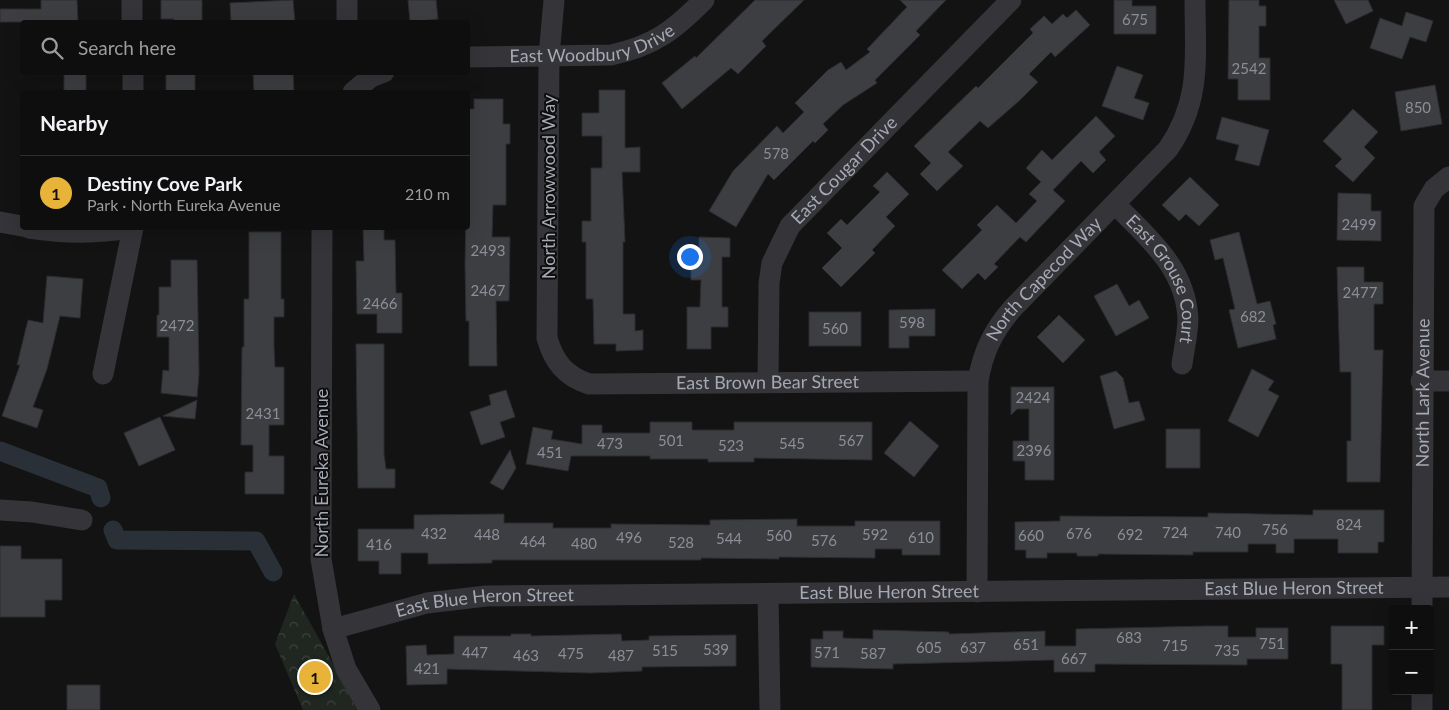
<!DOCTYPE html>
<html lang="en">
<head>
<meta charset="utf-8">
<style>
  body { margin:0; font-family:Lato,sans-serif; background:#171718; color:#f1f3f6 }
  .controls { position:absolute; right:15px; bottom:15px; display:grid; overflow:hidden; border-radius:5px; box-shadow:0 5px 20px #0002 }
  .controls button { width:45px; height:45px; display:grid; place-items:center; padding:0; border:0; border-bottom:1px solid #2e2e2f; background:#0e0e0f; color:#f1f3f6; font:25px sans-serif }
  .you { position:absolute; left:689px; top:256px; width:18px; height:18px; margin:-12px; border:4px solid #fff; border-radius:50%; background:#1a73e8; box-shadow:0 0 0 8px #1a73e833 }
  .badge { display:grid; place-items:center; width:32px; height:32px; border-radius:50%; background:#e7b338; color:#111; font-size:16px; font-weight:700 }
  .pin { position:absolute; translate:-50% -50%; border:2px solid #fff; box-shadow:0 1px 5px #0006 }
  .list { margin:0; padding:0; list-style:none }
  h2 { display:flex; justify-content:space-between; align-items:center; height:65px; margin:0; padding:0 20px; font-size:21px }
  h2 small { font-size:16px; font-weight:400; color:#9b9c9e }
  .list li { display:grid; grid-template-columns:32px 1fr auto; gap:15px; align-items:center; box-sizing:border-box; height:75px; padding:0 20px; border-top:1px solid #2e2e2f }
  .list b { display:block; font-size:19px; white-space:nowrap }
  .list p { margin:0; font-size:16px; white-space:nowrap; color:#9b9c9e }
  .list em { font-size:16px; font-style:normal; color:#9b9c9e }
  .icon { flex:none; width:28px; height:28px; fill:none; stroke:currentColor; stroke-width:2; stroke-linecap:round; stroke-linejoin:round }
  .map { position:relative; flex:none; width:1449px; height:710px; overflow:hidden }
  .search { position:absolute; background:#0e0e0f; box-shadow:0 5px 20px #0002; left:20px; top:20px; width:450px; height:55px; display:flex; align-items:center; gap:12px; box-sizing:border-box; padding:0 18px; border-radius:5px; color:#9b9c9e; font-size:19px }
  .panel { position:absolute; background:#0e0e0f; box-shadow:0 5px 20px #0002; left:20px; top:90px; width:450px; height:140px; border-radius:5px }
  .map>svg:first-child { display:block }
  .forest { fill:url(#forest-crowns) }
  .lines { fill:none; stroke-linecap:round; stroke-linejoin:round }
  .canal { stroke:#2a3037; stroke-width:19 }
  .building { fill:#3d3e41; stroke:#2d2d30 }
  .minor { stroke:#343439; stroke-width:21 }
  .labels { text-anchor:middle; stroke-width:4; stroke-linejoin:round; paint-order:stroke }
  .number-label { font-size:15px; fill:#8b8e97 }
  .street-label { font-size:18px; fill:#a5a9b4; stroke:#0e0e0f }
</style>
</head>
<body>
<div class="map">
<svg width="1449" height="710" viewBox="0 0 1449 710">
  <defs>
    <pattern id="forest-crowns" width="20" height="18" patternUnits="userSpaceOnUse" patternTransform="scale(1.25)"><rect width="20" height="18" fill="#1f2720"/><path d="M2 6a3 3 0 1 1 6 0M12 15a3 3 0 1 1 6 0" fill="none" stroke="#3d443e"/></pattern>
  </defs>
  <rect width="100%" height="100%" fill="#131314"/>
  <polygon class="forest" points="294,594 359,710 303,710 275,644"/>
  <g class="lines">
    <g class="canal">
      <polyline points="0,451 98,488 101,498"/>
      <polyline points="113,530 117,540 256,541 273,572"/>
    </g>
  </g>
  <g class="building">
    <polygon points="41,0 77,0 78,22 0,22 0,9 41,9"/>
    <polygon points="161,0 202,0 202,22 174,22 174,19 161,19"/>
    <polygon points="293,0 295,22 231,22 230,3"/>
    <polygon points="408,0 436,0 438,19 410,22"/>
    <polygon points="755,0 804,0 762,41 766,46 738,74 731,68 682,109 662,83 695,56 696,58"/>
    <polygon points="900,0 946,0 916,31 920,35 875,80 877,83 843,105 823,124 828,130 815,143 813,141 774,180 768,174 736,227 709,211 733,171 777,126 783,133 804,112 795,103 828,70 841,62 846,70 870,52 867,49 907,7"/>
    <polygon points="1114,0 1132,0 1132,6 1156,6 1156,34 1114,34"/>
    <polygon points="1229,0 1259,0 1259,6 1266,6 1266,26 1259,26 1259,58 1270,58 1270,100 1238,100 1238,79 1228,79"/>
    <polygon points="1334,0 1368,0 1373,11 1346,24"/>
    <polygon points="1076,10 1090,25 1055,57 1051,52 1029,74 1038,82 1019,101 988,128 980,121 948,152 963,166 937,191 920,174 931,163 914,146 976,86 978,88 1033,33 1030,29 1044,16 1052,24 1063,14 1067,18"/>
    <polygon points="1406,12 1433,21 1426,42 1410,37 1402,59 1370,48 1380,18 1402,26"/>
    <polygon points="1117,66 1143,75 1134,98 1149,103 1143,120 1102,106"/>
    <rect x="64" y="72" width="22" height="20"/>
    <rect x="166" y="72" width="29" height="20"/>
    <polygon points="253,72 293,72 294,92 254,92"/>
    <polygon points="1435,85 1442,124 1401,131 1395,92"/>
    <polygon points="599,90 625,90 625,148 640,147 640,172 622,172 625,242 623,242 623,314 635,314 635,331 643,330 643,350 616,351 616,344 594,344 593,299 586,299 586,242 582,242 582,221 591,221 591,168 602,168 602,136 582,136 582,113 599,113"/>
    <polygon points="474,99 503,99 503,124 510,124 510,144 506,144 506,205 493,205 492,237 510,237 509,301 496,301 497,366 469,366 469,321 466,321 465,264 468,109 474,109"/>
    <polygon points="1353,109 1378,132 1364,147 1375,158 1353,182 1335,166 1342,159 1323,141"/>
    <polygon points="1096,116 1115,136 1099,152 1106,160 1093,173 1081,161 1053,190 1065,201 1026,242 1020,237 994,264 998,267 985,280 978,273 962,289 942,270 982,230 977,225 997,205 1016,223 1037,201 1029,194 1041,182 1026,168 1042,150 1052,160"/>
    <polygon points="1222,117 1269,130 1259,166 1235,160 1239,145 1216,139"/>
    <polygon points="887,172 909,194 886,217 895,226 872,250 875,253 841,287 822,268 842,248 827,233 841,219 847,225 880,192 873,186"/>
    <polygon points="1190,177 1219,205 1199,226 1186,214 1179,221 1162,205"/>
    <polygon points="1338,193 1371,194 1371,211 1381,211 1381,241 1337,240"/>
    <polygon points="363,228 384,228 384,240 395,240 396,293 402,293 402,333 377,333 377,314 357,314 356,261 364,261"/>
    <polygon points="249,232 281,232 281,299 284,299 284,317 274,317 274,347 275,367 284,367 284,425 269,425 269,456 284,456 284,494 245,494 245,472 253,472 253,445 241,445 242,347 244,347 244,299 249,299"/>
    <polygon points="1239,232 1257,304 1270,301 1276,324 1273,325 1276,339 1238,348 1229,310 1235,309 1223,258 1215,260 1210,240"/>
    <polygon points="699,237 730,238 730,257 722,257 722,307 728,307 728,327 711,327 711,349 687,349 687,307 700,307 701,280 691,280 691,260 699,260"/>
    <polygon points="171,260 197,260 199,374 197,397 161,393 163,370 169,371 169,337 157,337 157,315 159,315 159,287 171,287"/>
    <polygon points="1337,267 1364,267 1364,282 1383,282 1383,304 1374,304 1374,350 1383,350 1380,482 1347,482 1347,441 1351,441 1351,372 1340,372"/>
    <polygon points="47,276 83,279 80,318 60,316 47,369 33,407 43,410 37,428 2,416 20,365 17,365 28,320 43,323"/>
    <polygon points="1117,284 1129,306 1139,300 1149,318 1116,336 1094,296"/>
    <polygon points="935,309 935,336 909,336 909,348 889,348 889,310"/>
    <rect x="809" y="312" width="52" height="34"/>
    <polygon points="1059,315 1085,340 1063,363 1037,337"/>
    <polygon points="356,344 384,344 384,454 386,469 395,469 395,488 358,488"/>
    <polygon points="1252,369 1274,381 1268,390 1279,396 1258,437 1228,421"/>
    <polygon points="1116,371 1123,378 1129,403 1139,401 1145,420 1114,429 1100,376"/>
    <polygon points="1011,387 1054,387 1054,480 1025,480 1025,461 1013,461 1013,441 1029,441 1029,409 1017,409 1011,415"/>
    <polygon points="506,390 515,417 500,422 505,437 481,445 470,412 491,405 489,395"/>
    <polygon points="197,400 195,419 163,416"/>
    <polygon points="160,417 175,450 139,466 124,433"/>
    <polygon points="910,421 939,446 914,477 884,453"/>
    <polygon points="650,422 692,422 692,430 734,430 734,422 872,422 872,460 754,458 754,462 708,462 708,459 650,459 650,456 571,456 568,471 526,464 533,427 553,431 551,439 582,444 582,425 602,425 602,433 650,433"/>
    <rect x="1166" y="429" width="34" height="39"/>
    <polygon points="510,450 516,468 503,490 490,483"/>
    <polygon points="1313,510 1384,510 1384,542 1378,542 1378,553 1338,553 1338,539 1294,539 1294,553 1276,553 1276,544 1248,544 1248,552 1193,552 1193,555 1098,554 1098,556 1077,556 1077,553 1047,553 1047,558 1026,558 1026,550 1015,550 1015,522 1060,521 1060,516 1208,517 1208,513 1313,515"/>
    <polygon points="504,514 504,523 553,523 553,528 611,528 611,524 710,525 710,520 797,519 797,526 855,526 855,521 940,521 940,555 902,555 902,549 875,549 875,558 779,557 779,559 701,558 701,560 492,560 492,563 428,564 428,553 401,553 401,574 379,574 379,561 358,561 358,529 414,529 414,515"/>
    <polygon points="0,546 21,546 21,559 62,559 62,600 45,600 45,617 0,617"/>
    <polygon points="1207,626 1228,626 1228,637 1256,637 1256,628 1288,628 1288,659 1247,659 1247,665 1095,664 1095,672 1054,672 1054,660 893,664 893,669 811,667 811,639 823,639 823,631 843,631 843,638 873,639 873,630 949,632 949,634 1045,631 1045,646 1076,646 1076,629"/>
    <polygon points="1331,626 1384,626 1384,645 1372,645 1372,710 1342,710 1342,664 1331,664"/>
    <polygon points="511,634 531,634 531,636 621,634 622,641 649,640 649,636 736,635 736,666 642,667 642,671 590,673 447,669 447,684 407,685 406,646 426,645 427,655 454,654 454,636 511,636"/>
    <rect x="67" y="685" width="33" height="25"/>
  </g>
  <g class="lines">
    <g class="minor">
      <polyline points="132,0 132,22"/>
      <polyline points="347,0 347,22"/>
      <path id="s1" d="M554,0L549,56L547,338C554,362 565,376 589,384L978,381"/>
      <path id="s2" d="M468,57L611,55C654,46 674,30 704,0"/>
      <polyline points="133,92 133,72"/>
      <polyline points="353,92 371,77 384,72"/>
      <path id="s3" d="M1115,204C1148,238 1185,267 1188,318C1188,333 1184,349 1182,364"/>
      <polyline points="0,222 22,226"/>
      <path d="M29,228C62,233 96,234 129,228"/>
      <polyline points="322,228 321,559 333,629 346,669 370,710"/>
      <polyline points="103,374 133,228"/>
      <polyline points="1421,381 1449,381"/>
      <path id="s4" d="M768,382L769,283L772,263L790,226L1011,0"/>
      <polyline points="0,510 32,512 82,520"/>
      <path id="s5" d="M977,592L978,381C983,352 993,331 1012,309L1168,149C1202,100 1195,57 1195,0"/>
      <polyline points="768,594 770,710"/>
      <path id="s6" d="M1422,609L1424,206L1434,189L1449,177"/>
      <path id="s7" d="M333,629L427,603L486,596L1449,587"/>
      <polyline points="1422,691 1422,710"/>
    </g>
  </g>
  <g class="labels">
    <g class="number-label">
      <text x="1135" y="25">675</text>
      <text x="1249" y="74">2542</text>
      <text x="1418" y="113">850</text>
      <text x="776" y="159">578</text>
      <text x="1359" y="230">2499</text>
      <text x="488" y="256">2493</text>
      <text x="488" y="296">2467</text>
      <text x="1360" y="298">2477</text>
      <text x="380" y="309">2466</text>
      <text x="1253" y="322">682</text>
      <text x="912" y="328">598</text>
      <text x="177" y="331">2472</text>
      <text x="835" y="334">560</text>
      <text x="1033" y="403">2424</text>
      <text x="263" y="419">2431</text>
      <text x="671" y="446">501</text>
      <text x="851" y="446">567</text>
      <text x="610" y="449">473</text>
      <text x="792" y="449">545</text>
      <text x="731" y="451">523</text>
      <text x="1034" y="456">2396</text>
      <text x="550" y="458">451</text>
      <text x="1349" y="530">824</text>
      <text x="1275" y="535">756</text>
      <text x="1175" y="538">724</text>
      <text x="1228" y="538">740</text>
      <text x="434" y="539">432</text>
      <text x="1079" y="539">676</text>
      <text x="487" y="540">448</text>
      <text x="875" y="540">592</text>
      <text x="1130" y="540">692</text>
      <text x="779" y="541">560</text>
      <text x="1031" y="541">660</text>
      <text x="629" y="543">496</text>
      <text x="921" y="543">610</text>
      <text x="729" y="544">544</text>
      <text x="824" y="546">576</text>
      <text x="533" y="547">464</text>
      <text x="681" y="548">528</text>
      <text x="584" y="549">480</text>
      <text x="379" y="550">416</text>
      <text x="1129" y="643">683</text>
      <text x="1272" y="649">751</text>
      <text x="1026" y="650">651</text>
      <text x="1175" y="651">715</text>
      <text x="929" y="653">605</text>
      <text x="973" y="653">637</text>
      <text x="716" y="655">539</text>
      <text x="665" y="656">515</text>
      <text x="1227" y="656">735</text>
      <text x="475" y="658">447</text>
      <text x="827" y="658">571</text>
      <text x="571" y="659">475</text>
      <text x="873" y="659">587</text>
      <text x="526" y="661">463</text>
      <text x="621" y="661">487</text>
      <text x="1074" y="664">667</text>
      <text x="427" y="674">421</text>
    </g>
    <g class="street-label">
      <text dy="6" stroke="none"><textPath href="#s2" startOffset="126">East Woodbury Drive</textPath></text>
      <text dy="6" stroke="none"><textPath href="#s4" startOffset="238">East Cougar Drive</textPath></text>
      <text transform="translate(549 187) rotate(-90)" y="6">North Arrowwood Way</text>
      <text dy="6" stroke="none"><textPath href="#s5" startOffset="335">North Capecod Way</textPath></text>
      <text dy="6" stroke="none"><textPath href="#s3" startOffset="92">East Grouse Court</textPath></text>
      <text dy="6" stroke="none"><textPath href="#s1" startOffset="582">East Brown Bear Street</textPath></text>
      <text dy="6" stroke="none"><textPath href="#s6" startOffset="216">North Lark Avenue</textPath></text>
      <text transform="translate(322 473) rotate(-90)" y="6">North Eureka Avenue</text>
      <text dy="6" stroke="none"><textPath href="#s7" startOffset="965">East Blue Heron Street</textPath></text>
      <text dy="6" stroke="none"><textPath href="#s7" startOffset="560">East Blue Heron Street</textPath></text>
      <text dy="6" stroke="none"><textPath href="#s7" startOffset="155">East Blue Heron Street</textPath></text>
    </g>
  </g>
</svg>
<div class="controls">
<button>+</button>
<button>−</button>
</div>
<div class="you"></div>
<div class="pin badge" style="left:315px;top:677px">1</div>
<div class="search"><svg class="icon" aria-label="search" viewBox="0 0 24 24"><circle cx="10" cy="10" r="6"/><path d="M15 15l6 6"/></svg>Search here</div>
<section class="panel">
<h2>Nearby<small></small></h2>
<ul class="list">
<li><span class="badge">1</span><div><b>Destiny Cove Park</b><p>Park · North Eureka Avenue</p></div><em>210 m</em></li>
</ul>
</section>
</div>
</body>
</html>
